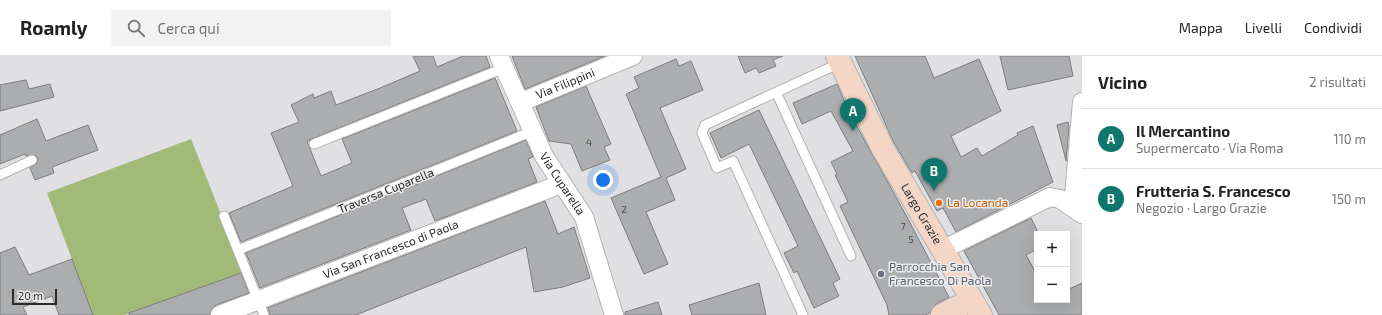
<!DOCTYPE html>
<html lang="it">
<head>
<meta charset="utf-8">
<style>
  body { margin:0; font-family:"Exo 2",sans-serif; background:#f2f2f2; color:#222 }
  .controls { position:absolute; right:12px; bottom:12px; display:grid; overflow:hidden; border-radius:0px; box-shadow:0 4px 16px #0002 }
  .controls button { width:36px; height:36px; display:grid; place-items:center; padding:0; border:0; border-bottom:1px solid #e0e0e0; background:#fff; color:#222; font:20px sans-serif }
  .scale { position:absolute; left:12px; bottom:10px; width:45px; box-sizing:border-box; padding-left:4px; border:2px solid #2b2b2c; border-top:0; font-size:11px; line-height:14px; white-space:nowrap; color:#2b2b2c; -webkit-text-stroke:3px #ededef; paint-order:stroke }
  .you { position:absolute; left:603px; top:124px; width:14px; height:14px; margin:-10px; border:3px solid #fff; border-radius:50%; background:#1a73e8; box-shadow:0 0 0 6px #1a73e833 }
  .badge { display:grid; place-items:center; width:26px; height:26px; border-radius:50%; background:#0f766e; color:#fff; font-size:13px; font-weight:700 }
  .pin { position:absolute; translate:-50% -33px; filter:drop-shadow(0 1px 2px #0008) }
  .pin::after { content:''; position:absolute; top:21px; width:14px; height:12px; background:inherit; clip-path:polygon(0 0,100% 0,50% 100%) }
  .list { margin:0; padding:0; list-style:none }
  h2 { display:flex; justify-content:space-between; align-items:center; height:52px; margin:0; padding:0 16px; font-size:17px }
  h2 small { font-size:13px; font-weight:400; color:#767676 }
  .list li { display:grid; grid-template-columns:26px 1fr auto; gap:12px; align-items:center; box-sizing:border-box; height:60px; padding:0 16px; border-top:1px solid #e0e0e0 }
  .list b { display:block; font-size:15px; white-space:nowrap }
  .list p { margin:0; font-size:13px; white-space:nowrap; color:#767676 }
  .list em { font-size:13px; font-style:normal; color:#767676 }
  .icon { flex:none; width:22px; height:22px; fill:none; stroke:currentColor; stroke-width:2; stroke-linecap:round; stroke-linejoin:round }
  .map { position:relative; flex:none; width:1082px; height:259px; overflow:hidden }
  header { display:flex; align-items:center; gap:24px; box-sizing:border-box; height:56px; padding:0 20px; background:#fff; border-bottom:1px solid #e0e0e0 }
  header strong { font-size:19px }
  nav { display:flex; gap:22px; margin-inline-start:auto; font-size:14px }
  .search { width:280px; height:36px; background:#f2f2f2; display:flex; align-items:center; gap:10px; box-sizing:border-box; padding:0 14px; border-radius:0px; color:#767676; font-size:15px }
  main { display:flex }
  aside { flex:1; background:#fff }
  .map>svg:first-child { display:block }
  .green { fill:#a2ba77 }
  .building { fill:#acadae; stroke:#7d7d7f }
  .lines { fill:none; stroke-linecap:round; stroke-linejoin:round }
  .lane-casing { stroke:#b2b2b4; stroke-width:11 }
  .street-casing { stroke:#b2b2b4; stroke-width:20 }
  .secondary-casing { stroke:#b2b2b4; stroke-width:24 }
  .lane { stroke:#fff; stroke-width:9 }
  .street { stroke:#fff; stroke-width:18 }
  .secondary { stroke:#f3d6c5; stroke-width:22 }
  .food-dot { fill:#e8710a; stroke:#ededef; stroke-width:1.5 }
  .worship-dot { fill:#6b7280; stroke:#ededef; stroke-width:1.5 }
  .labels { text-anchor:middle; stroke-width:3; stroke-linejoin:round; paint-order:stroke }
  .number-label { font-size:10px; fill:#4b4c4c }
  .street-label { font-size:12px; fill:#2b2b2c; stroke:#ededef }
  .food-label { font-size:12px; fill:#c56008; stroke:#ededef; text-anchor:start }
  .worship-label { font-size:12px; fill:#5b616d; stroke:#ededef; text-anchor:start }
</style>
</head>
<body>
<header>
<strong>Roamly</strong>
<div class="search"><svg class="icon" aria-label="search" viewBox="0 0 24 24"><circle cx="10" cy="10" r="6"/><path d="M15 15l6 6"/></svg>Cerca qui</div>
<nav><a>Mappa</a><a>Livelli</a><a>Condividi</a></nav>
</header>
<main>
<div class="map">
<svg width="1082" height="259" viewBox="0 0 1082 259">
  <rect width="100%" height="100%" fill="#e0e0e2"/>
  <polygon class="green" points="191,83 244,216 125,259 93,259 47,137"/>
  <g class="building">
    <polygon points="413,0 433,0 437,11 463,0 486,0 490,11 307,85 321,120 352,107 342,83 495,22 517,75 241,186 229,157 293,130 271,77 299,66 291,49 313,38 314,42 331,35 336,49 380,32 420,15"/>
    <polygon points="512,0 605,0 525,33"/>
    <polygon points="738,0 783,0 773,4 776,10 759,17 756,12 745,17"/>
    <polygon points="855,0 925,0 934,22 979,3 1001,55 951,80 961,101 977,92 982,100 1018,79 1017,77 1033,70 1053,126 956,176 943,152 937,155 915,115 912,117 893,85"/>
    <polygon points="1000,0 1069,0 1073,20 1008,34"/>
    <polygon points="676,3 679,10 691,5 703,34 660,52 686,113 666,122 675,144 646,156 668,208 644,218 611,142 661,121 626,38 639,32 634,21"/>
    <polygon points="26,24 29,33 50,28 54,41 0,55 0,29"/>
    <polygon points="837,28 850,58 906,159 949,241 936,248 930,257 925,259 889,259 887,249 840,150 848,146 835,119 837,118 831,106 853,95 831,55 802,68 793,47"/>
    <polygon points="586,30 611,88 604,91 610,104 582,115 571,88 549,85 536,51"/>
    <polygon points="759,54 840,223 833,227 839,240 814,252 797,215 794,217 784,197 798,190 749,88 721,102 710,77"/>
    <polygon points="37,63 46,85 88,69 98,94 52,111 54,117 35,124 30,112 37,107 38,102 35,99 26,100 25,98 0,108 0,79"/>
    <polygon points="1068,66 1069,71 1066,105 1057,69"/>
    <polygon points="526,84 533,101 528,103 537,126 435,165 426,143 402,152 411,174 260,232 246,197"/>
    <polygon points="545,145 558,178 574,171 590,222 563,231 534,236 526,191 356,259 270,259 268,252"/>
    <polygon points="1031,162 1037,174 1037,193 1026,199 1037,219 1037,244 1067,244 1067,234 1082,227 1082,259 999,259 964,195"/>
    <polygon points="15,191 29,219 72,203 93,259 59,259 52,240 23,251 27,259 0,259 0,197"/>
    <polygon points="241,217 249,237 216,249 212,253 210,259 129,259 129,257"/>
    <polygon points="759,227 766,259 692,259 689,249"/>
    <polygon points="658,246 662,259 625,259 625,256"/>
  </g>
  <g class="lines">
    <g class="lane-casing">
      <g id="lane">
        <polyline points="777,38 851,200"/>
        <polyline points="314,88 504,12"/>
        <polyline points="0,119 32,104"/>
        <polyline points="224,160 264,259"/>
        <polyline points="238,194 533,75"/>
        <polyline points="803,259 733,105 717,112 702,77 705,69 840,7"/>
      </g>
    </g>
    <g class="street-casing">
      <g id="street">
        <path id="s1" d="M499,0L544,100L584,161L614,259"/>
        <path id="s2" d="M521,46L633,0"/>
        <polyline points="1073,151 1082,46"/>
        <polyline points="942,194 1050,141 1060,143 1082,158"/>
        <path id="s3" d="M220,259L561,128"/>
      </g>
    </g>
    <g class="secondary-casing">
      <g id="secondary">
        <path id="s4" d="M837,0L883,93L981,259"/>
        <polyline points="942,259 971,244"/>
      </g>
    </g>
    <use href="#lane" class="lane"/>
    <use href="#street" class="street"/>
    <use href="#secondary" class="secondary"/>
  </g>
  <circle class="food-dot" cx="939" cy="147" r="4"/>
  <circle class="worship-dot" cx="881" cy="218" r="4"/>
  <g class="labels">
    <g class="number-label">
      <text x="589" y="90">4</text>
      <text x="624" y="157">2</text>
      <text x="903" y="174">7</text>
      <text x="911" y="187">5</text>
    </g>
    <g class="street-label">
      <text dy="4" stroke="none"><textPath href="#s2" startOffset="48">Via Filippini</textPath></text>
      <text dy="4" stroke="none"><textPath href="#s1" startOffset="143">Via Cuparella</textPath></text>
      <text transform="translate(386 135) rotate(-22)" y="4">Traversa Cuparella</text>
      <text dy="4" stroke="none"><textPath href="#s4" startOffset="179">Largo Grazie</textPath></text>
      <text dy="4" stroke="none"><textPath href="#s3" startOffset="183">Via San Francesco di Paola</textPath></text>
    </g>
    <g class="food-label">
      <text x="947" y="151">La Locanda</text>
    </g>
    <g class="worship-label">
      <text x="889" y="215">Parrocchia San<tspan x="889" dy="14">Francesco Di Paola</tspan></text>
    </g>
  </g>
</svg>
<div class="controls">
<button>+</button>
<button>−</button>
</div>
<div class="scale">20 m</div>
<div class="you"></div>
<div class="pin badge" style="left:853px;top:75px">A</div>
<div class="pin badge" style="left:934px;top:135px">B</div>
</div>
<aside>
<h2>Vicino<small>2 risultati</small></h2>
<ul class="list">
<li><span class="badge">A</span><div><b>Il Mercantino</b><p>Supermercato · Via Roma</p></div><em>110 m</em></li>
<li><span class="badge">B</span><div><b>Frutteria S. Francesco</b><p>Negozio · Largo Grazie</p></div><em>150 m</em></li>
</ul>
</aside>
</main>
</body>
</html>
